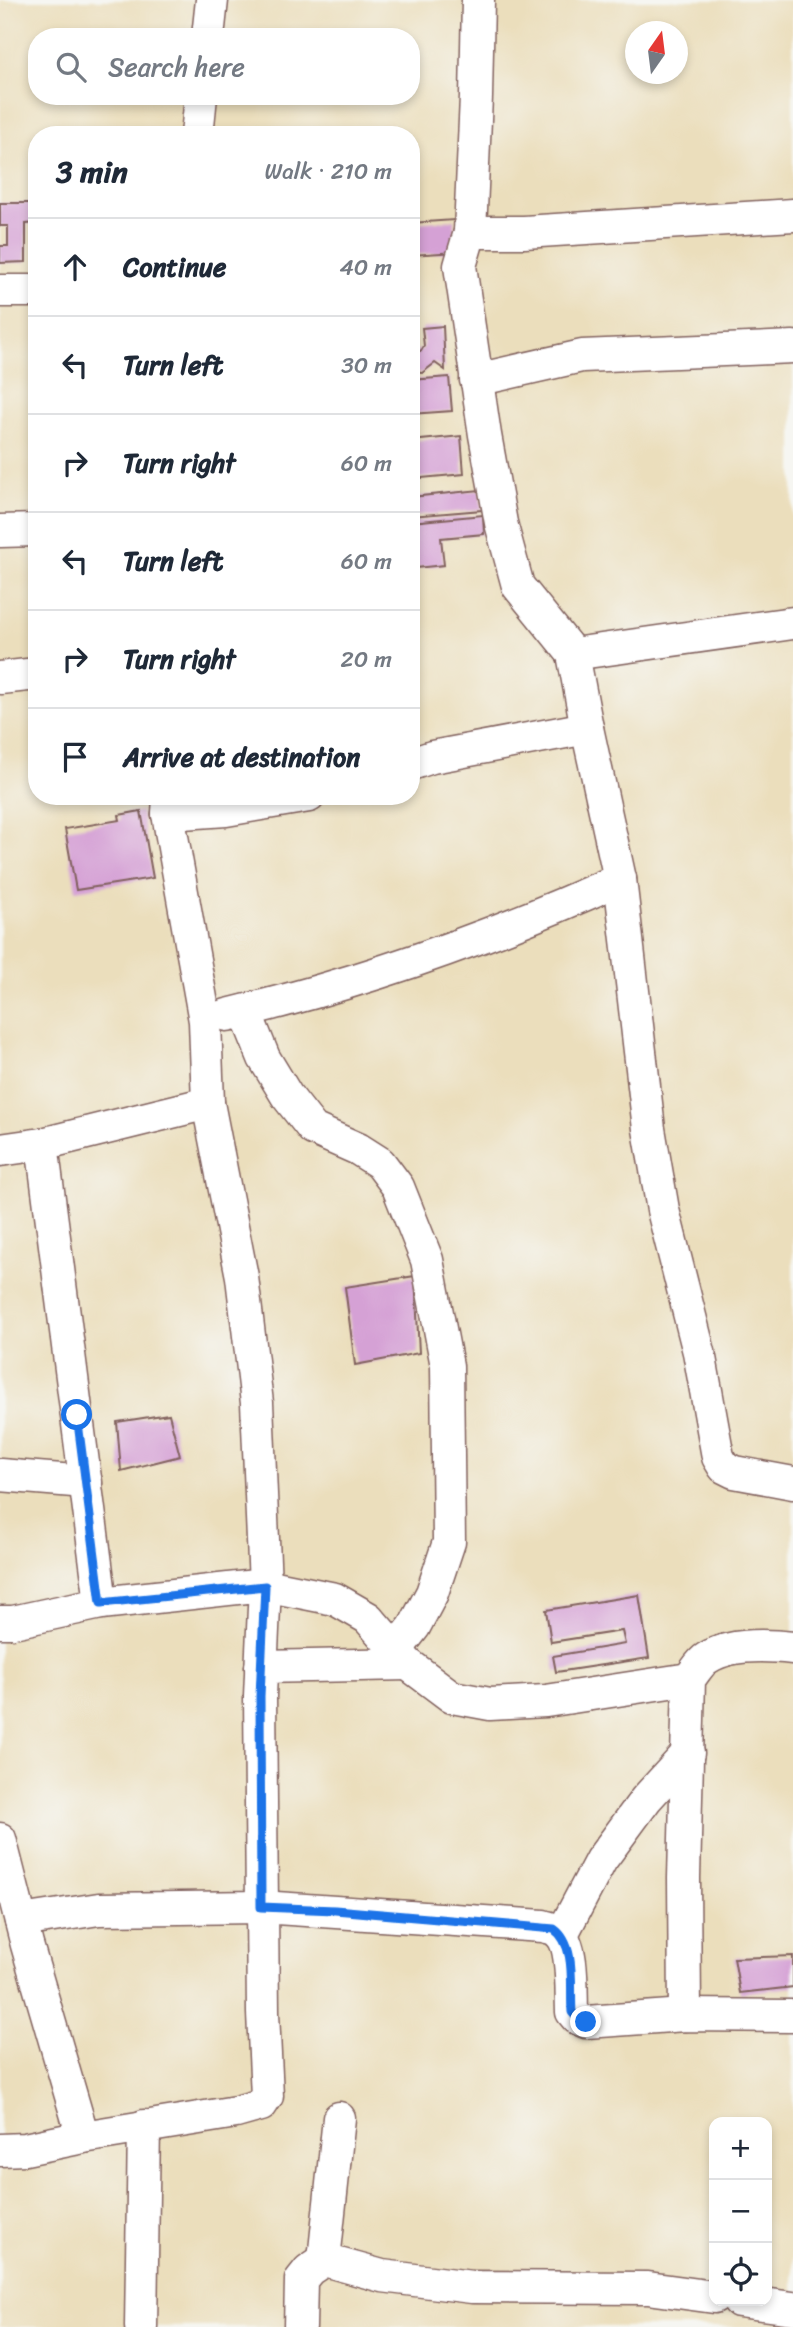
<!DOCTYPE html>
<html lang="en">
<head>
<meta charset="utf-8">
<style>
  body { margin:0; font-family:Sriracha,sans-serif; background:#f6f6f7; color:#1f2937 }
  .controls { position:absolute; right:21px; bottom:21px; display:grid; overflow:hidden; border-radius:14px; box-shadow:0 4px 10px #0003 }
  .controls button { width:63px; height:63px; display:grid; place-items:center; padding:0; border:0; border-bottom:2px solid #e0e1e3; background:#fff; color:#1f2937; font:35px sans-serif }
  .compass { position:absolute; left:625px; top:21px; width:63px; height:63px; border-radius:50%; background:#fff; box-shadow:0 4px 10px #0003; rotate:14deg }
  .stop { position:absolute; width:21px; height:21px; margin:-16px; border:5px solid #1a73e8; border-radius:50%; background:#fff }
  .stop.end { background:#1a73e8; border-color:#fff; box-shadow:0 2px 7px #0008 }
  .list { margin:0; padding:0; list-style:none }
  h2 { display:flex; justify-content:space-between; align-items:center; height:91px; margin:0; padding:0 28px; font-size:30px }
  h2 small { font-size:23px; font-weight:400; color:#747a83 }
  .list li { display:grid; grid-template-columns:46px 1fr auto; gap:21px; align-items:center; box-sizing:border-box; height:98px; padding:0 28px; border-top:2px solid #e0e1e3 }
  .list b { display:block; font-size:26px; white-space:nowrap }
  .list em { font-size:23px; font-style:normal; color:#747a83 }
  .icon { flex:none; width:38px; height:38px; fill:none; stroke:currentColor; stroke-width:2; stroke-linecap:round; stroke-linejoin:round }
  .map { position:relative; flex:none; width:793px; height:2327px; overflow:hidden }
  .search { position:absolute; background:#fff; box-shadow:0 4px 10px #0003; left:28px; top:28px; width:392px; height:77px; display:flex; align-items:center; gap:18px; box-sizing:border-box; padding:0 24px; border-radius:28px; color:#747a83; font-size:26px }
  .panel { position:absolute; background:#fff; box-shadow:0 4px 10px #0003; left:28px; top:126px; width:392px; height:679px; border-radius:28px }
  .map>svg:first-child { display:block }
  .building { fill:#d5a1d5 }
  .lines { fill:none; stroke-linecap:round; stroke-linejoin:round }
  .street-casing { stroke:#82625e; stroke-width:35 }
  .street { stroke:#fff; stroke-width:32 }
  .route { stroke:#1a73e8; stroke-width:9 }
</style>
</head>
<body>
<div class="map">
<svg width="793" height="2327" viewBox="0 0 793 2327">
  <rect width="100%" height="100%" fill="#f6f6f2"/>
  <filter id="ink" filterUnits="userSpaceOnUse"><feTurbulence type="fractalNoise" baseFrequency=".0143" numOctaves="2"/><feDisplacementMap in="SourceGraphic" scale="14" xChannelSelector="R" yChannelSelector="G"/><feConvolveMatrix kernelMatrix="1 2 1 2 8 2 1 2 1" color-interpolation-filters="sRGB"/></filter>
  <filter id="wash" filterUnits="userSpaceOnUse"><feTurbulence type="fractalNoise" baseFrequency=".00686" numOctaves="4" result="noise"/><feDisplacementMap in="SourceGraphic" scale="28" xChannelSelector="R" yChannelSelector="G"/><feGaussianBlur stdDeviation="1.57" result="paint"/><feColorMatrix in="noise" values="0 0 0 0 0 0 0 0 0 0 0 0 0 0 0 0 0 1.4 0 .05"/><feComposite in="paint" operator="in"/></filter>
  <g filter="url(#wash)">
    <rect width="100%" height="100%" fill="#ebdebc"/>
    <g id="blocks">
      <g class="building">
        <polygon points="0,203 37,203 37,223 26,224 26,262 0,263 0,246 8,246 8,226 0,226"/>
        <polygon points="454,220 456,252 411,255 411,223"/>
        <polygon points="443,326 445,370 435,363 422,373 414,372 412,349 421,351 424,346 422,328"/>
        <polygon points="449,377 452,411 411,414 411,380"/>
        <polygon points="461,436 464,474 411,479 411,441"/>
        <polygon points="480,490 482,510 411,516 411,497"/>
        <polygon points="483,515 484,534 441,538 444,565 416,568 413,541 411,541 411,522"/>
        <polygon points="141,811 153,878 76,890 65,829 120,820 119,815"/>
        <polygon points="415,1276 419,1353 355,1365 345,1287"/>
        <polygon points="169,1414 180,1456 121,1471 117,1422"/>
        <polygon points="639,1595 649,1658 556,1672 553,1656 625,1644 622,1631 551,1642 546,1610"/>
        <polygon points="793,1956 793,1987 740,1993 734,1958"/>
      </g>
    </g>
  </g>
  <g filter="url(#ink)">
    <use href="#blocks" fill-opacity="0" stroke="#82625e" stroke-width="2"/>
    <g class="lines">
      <g class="street-casing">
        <g id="street">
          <polyline points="478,0 476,97 470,232 460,266 485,435 501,523 518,586 573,654 587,728 620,879 649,1129 663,1210 699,1352 718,1457 724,1467 734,1472 793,1483"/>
          <polyline points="208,37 212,0"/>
          <polyline points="197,135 201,96"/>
          <polyline points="470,232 524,232 793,215"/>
          <polyline points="0,291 37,291"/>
          <polyline points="476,380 582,356 793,347"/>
          <polyline points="0,531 37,530"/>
          <polyline points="573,654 793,623"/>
          <polyline points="0,678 37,674"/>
          <polyline points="411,764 432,757 587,728"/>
          <polyline points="168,814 226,810 309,796"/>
          <polyline points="245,1011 264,1058 287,1096 313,1129 358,1149 380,1163 398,1187 427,1260 447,1366 449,1542 432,1593 414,1627 396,1650"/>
          <path d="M227,1015C362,983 494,936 620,879"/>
          <polyline points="42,1144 101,1603"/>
          <polyline points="0,1150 42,1144 208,1103"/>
          <polyline points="0,1475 86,1482"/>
          <polyline points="0,1622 13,1622 101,1603 265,1585 335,1599 368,1618 408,1664 452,1697 490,1704 546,1701 689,1679"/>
          <polyline points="261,1667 408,1664"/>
          <polyline points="0,1839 27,1945 83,2137"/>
          <path d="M21,1921L99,1909L261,1907L543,1926C549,1928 555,1928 559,1933C574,1946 571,1992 572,2012L577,2018L586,2022L685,2015L793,2016"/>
          <polyline points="562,1934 601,1860 646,1799 688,1753"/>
          <path d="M685,2015L684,1878L689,1679C695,1672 700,1662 707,1658C730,1643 767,1645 793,1648"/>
          <polyline points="0,2150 25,2149 83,2137 236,2112 261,2105 267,2096 263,2013 260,1696 265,1585 257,1403 242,1277 208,1103 205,1021 168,814 169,796"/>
          <polyline points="324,2260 339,2118"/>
          <polyline points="739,2301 793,2308"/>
          <polyline points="141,2327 144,2126"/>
          <polyline points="300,2327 301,2280 309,2270 324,2260 382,2276 472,2287 648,2288 714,2297"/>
        </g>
      </g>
      <use href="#street" class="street"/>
    </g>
  </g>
  <g class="lines" filter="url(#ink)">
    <path class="route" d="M77,1415L101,1603L265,1586L260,1696L261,1907L335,1910L554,1929C577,1945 570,1987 572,2012L577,2018L586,2022"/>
  </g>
</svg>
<div class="controls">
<button>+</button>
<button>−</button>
<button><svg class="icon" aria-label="locate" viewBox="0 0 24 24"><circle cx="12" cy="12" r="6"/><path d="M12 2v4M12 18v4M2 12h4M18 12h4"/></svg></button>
</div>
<svg class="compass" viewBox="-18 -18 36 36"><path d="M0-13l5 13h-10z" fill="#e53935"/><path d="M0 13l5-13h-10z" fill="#747a83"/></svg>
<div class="stop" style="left:77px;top:1415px"></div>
<div class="stop end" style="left:586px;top:2022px"></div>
<div class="search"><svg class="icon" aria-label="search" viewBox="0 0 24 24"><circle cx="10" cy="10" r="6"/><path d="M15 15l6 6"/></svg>Search here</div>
<section class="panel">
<h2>3 min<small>Walk · 210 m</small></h2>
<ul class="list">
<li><svg class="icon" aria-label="ahead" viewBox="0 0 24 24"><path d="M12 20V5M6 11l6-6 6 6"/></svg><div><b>Continue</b></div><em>40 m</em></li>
<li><svg class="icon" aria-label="left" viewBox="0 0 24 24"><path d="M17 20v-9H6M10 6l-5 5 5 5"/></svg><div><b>Turn left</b></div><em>30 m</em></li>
<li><svg class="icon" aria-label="right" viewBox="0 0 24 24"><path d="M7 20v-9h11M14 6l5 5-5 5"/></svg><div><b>Turn right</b></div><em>60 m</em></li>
<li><svg class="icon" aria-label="left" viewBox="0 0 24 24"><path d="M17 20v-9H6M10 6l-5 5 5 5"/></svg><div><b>Turn left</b></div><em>60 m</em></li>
<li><svg class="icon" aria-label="right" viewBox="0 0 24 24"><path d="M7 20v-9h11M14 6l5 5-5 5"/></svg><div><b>Turn right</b></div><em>20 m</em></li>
<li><svg class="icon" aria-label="arrive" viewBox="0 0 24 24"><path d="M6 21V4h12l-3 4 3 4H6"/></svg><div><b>Arrive at destination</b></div></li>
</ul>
</section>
</div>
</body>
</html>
